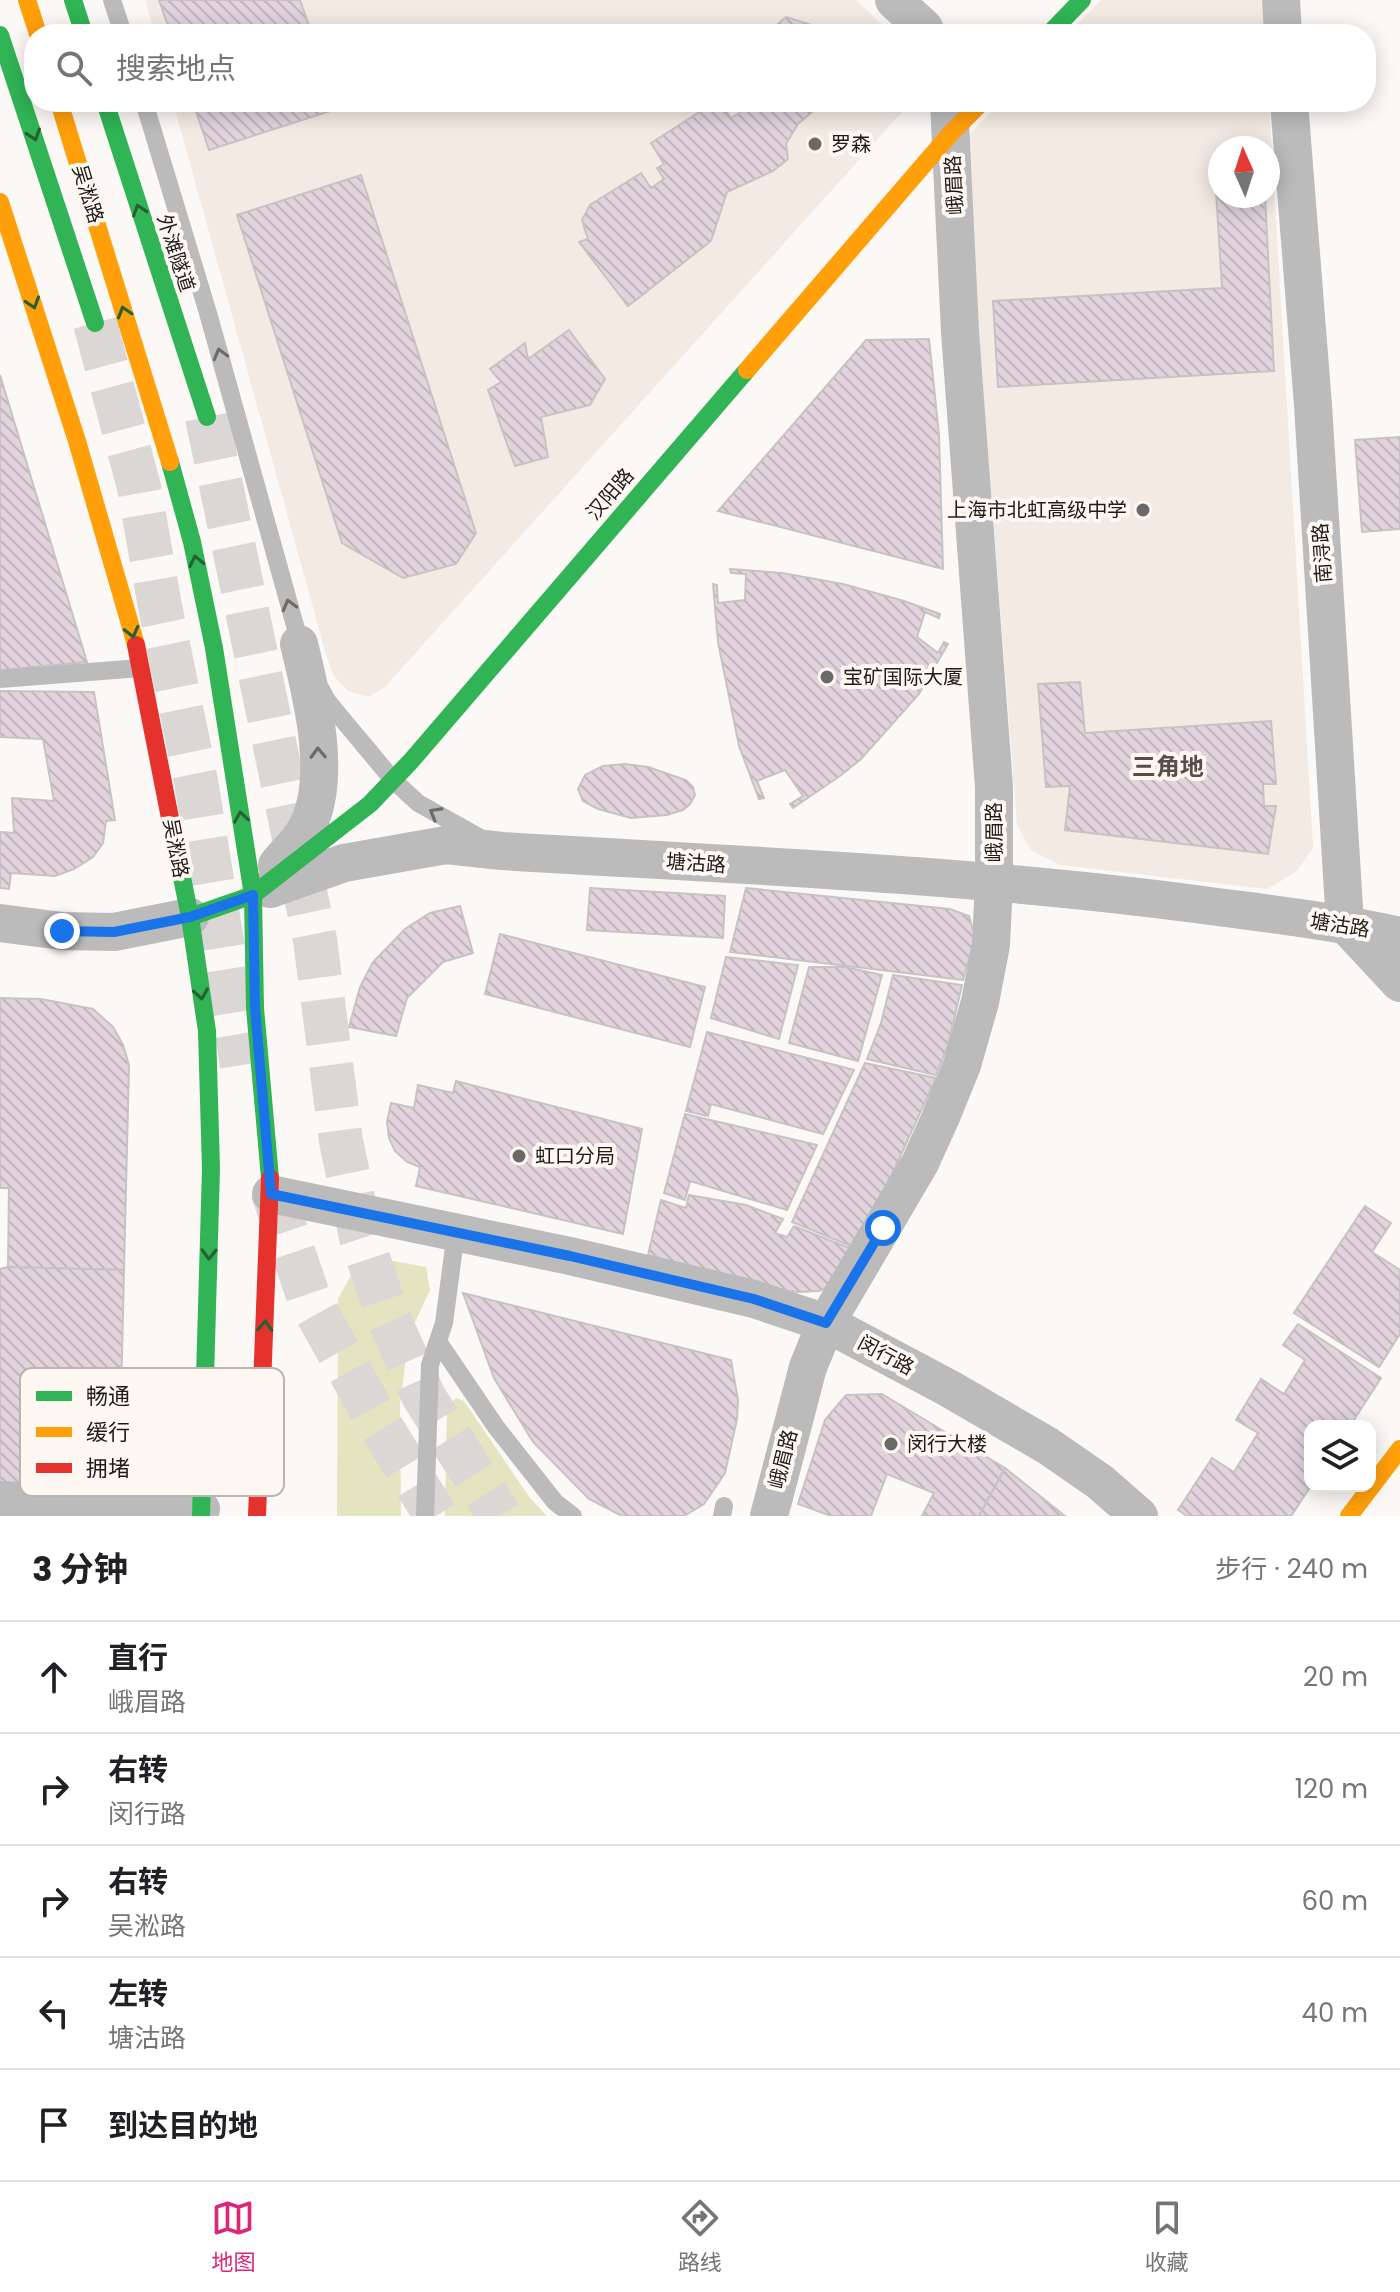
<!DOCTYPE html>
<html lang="zh">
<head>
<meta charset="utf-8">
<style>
  body { margin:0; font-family:Poppins,"Noto Sans SC",sans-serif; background:#f6f6f6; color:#202124 }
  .controls { position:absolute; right:24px; bottom:24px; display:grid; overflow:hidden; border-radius:16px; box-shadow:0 4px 20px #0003 }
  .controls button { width:72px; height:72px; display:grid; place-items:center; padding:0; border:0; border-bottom:2px solid #e0e0e0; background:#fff; color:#202124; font:40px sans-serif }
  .compass { position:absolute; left:1208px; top:136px; width:72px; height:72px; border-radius:50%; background:#fff; box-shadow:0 4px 20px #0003; rotate:357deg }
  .stop { position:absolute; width:24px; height:24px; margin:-18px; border:6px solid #1a73e8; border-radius:50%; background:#fff }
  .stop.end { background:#1a73e8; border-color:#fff; box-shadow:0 2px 8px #0008 }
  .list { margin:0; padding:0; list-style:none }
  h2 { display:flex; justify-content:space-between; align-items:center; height:104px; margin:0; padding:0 32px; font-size:34px }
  h2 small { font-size:26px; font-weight:400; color:#757577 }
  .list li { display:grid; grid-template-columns:52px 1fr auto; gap:24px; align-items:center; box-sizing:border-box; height:112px; padding:0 32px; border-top:2px solid #e0e0e0 }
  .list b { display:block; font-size:30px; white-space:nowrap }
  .list p { margin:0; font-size:26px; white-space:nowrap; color:#757577 }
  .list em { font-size:26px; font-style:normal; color:#757577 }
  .icon { flex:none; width:44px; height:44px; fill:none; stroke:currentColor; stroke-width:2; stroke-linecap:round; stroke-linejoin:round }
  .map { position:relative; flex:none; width:1400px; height:1516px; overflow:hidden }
  .search { position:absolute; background:#fff; box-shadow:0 4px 20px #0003; left:24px; right:24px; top:24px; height:88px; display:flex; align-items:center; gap:20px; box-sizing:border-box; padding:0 28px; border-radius:32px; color:#757577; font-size:30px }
  .sheet { height:664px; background:#fff }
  nav { display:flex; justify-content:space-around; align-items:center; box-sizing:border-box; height:112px; border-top:2px solid #e0e0e0; background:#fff; font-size:22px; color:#757577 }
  nav a { display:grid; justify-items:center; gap:4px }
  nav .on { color:#db2777 }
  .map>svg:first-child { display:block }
  .built { fill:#f3eae3; fill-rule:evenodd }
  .green { fill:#e4e5c0 }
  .building { fill:url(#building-back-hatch); stroke:#c6c3c2; stroke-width:2 }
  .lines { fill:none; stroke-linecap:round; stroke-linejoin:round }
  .primary-tunnel { stroke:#dad7d4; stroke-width:44; stroke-dasharray:44 22; stroke-linecap:butt }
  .lane { stroke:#babbba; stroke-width:18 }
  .street { stroke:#babbba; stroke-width:38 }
  .fast { stroke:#30b455; stroke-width:18 }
  .slow { stroke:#ff9f0a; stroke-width:18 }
  .jam { stroke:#e5322d; stroke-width:18 }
  .oneway { stroke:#276033 }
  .oneway2 { stroke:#6c6b69 }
  .route { stroke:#1a73e8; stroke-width:10 }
  .poi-dot { fill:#6c6865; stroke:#fef7f2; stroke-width:3 }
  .labels { text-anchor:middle; stroke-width:8; stroke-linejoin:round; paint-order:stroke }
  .poi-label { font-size:20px; fill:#1f1b18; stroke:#fef7f2; text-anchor:start }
  .street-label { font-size:20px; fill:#1f1b18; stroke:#fef7f2 }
  .quarter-label { font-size:24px; font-weight:bold; fill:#574e47; stroke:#fef7f2 }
  .key { fill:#fef7f2; stroke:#bbb5b1; stroke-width:2 }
  .key-label { font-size:22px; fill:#1f1b18 }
</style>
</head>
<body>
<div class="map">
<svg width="1400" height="1516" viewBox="0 0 1400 1516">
  <defs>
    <pattern id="building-back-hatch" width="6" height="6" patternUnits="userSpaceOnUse" patternTransform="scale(2)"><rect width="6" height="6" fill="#e2d3dd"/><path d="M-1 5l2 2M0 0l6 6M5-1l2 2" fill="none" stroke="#c1b5bd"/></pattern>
  </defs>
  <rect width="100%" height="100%" fill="#fbf8f5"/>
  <g class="built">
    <polygon points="145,0 856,0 892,34 155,34"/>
    <polygon points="1101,0 1262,0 1264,34 1067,34"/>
    <polygon points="173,102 911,102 384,688 368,697 348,691 334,676 327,658"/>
    <path d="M1001,102H1269L1313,848L1296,872L1267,889L1060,865L1031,851L1017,824L964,140ZM1220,148H1268V196H1220Z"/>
  </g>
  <g class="green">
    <polygon points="388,1260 426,1267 430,1290 409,1335 400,1405 401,1516 337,1516 338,1299 356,1266"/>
    <polygon points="456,1398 464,1401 530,1498 547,1516 445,1516 447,1407"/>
  </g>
  <g class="building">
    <polygon points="159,0 300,0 312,34 171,34"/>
    <polygon points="786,17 818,27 823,34 766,34"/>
    <polygon points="193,102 337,102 340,108 209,150"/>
    <polygon points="715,102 720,102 731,118 750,106 747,102 851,102 841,107 819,106 798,124 786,144 788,159 773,171 727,192 711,241 628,306 579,242 588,239 582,220 590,205 641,173 651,188 664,179 657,168 664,164 651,143"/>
    <polygon points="1214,159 1220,159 1220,196 1265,196 1274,371 998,387 993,301 1222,288"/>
    <polygon points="361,175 476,533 456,564 403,578 342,543 237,215"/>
    <polygon points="569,330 605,379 590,405 541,417 548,457 515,466 488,390 501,382 490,369 525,343 528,359"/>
    <polygon points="929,339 939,435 943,569 718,511 866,340"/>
    <polygon points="0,375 87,662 0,670"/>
    <polygon points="1400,437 1400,529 1362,532 1355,440"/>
    <polygon points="730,569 782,573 843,584 904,601 940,614 939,618 925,612 917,637 938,653 944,642 948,644 919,694 861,759 840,776 793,808 790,804 803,796 785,770 757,781 764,798 759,799 739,746 718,642 713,584 717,585 718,603 745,600 746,574 731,573"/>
    <polygon points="1080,682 1085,733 1271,721 1276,784 1263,784 1264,806 1276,806 1268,854 1065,830 1070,786 1046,787 1038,684"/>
    <polygon points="0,691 94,692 115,820 106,821 103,843 93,857 74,869 55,876 11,873 9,889 0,888 0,832 14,833 12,798 54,801 43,739 0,737"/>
    <polygon points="625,764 648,767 686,780 693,787 695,795 690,804 683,810 667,815 631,818 598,809 583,801 578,789 585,775 603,766"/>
    <polygon points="590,888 725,896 723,938 587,930"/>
    <polygon points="746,888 950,909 969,916 975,937 963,980 730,952"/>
    <polygon points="460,906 473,953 443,962 407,998 396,1036 349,1027 360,987 373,962 405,929 430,913"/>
    <polygon points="500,934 705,987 690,1047 485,994"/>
    <polygon points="726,957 798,965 779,1039 711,1018"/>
    <polygon points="809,967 845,967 882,975 858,1061 789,1043"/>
    <polygon points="893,975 962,985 948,1045 936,1075 867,1059 881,1023"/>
    <polygon points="0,998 41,999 93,1009 113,1027 123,1045 129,1065 124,1270 8,1267 9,1188 0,1188"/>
    <polygon points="707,1032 854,1070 823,1134 711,1104 708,1116 686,1111"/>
    <polygon points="865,1063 936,1078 858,1249 792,1222"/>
    <polygon points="456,1081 642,1129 623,1234 416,1186 420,1167 407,1162 395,1151 389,1138 387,1122 391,1103 414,1108 418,1085 453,1093"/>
    <polygon points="685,1114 817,1145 787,1210 690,1181 685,1200 664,1193"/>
    <polygon points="689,1195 746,1205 783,1219 775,1233 787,1237 794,1226 857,1251 834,1285 819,1291 798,1292 774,1289 648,1255 661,1200 686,1208"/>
    <polygon points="1365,1206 1391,1223 1372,1252 1400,1270 1400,1334 1379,1367 1294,1313"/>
    <polygon points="8,1267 124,1270 121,1397 138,1398 138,1435 135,1457 114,1484 100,1490 0,1485 0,1269"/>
    <polygon points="463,1293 731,1360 738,1400 737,1419 725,1473 704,1504 684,1516 622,1516 589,1499 533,1442 494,1378"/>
    <polygon points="1298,1324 1381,1378 1350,1426 1310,1426 1311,1486 1291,1516 1187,1516 1178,1510 1212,1458 1234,1472 1258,1433 1236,1420 1261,1379 1284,1394 1305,1360 1283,1345"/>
    <polygon points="882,1394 1005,1468 979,1516 922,1516 934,1493 887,1474 871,1516 831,1516 798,1504 825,1420 846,1395"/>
    <polygon points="1005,1468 1065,1516 979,1516"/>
  </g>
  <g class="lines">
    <g class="primary-tunnel">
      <polyline points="95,323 139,487 160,606 196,781 242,1065"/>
      <polyline points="207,417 315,940 341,1141 361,1237 388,1317 424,1397 500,1516"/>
      <polyline points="272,1190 310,1301 380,1425 436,1516"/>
    </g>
    <g class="lane">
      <polyline points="112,0 123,34"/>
      <polyline points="144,102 208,313 301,647"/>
      <polyline points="0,679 140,668"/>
      <polyline points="320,688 328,702 393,780 418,803 486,841"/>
      <polyline points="439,1343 496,1427 555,1502 573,1516"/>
      <polyline points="425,1516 430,1365 444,1323 456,1232"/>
      <polyline points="722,1516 724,1506"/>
    </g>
    <g class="street">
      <polyline points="894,0 924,28 927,34"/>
      <polyline points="1281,0 1283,34"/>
      <polyline points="1289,102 1313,405 1345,924 1400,983"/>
      <path d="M277,865C286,854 298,843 305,831C334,781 312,697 299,644"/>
      <path d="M270,889L344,863L446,845L502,851C736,865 971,874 1203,905C1269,914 1335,921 1400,936"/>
      <polyline points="0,923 62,931 114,932 190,917"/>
      <polyline points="271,1194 570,1256 754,1299 826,1323 950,1389 1048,1446 1100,1482 1139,1516"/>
      <polyline points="0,1500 201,1509"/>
      <polyline points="769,1516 808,1367 826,1323 920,1163 940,1119 962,1065 980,1002 991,945 994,881 994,787 960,332 949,102"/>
    </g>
    <g class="fast">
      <polyline points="73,0 84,34"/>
      <polyline points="1049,34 1082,0"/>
      <polyline points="0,35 95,323"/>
      <polyline points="105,102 207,417"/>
      <polyline points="170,462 192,542 214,648 253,895 255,1008 270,1178"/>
      <polyline points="171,823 190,917 207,1031 211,1169 201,1516"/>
      <polyline points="190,917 253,895 370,804 411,761 747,370"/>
    </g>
    <g class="slow">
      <polyline points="27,0 38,34"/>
      <polyline points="59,102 170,462"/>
      <polyline points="0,202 77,441 136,645"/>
      <polyline points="747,370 951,133 982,102"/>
      <polyline points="1349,1516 1400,1449"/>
    </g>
    <g class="jam">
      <polyline points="136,645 171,823"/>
      <polyline points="257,1516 270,1178"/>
    </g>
  </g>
  <defs><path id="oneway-chevron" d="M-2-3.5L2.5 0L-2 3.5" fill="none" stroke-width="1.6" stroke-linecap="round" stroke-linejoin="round" transform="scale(2)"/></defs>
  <g class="oneway">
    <use href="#oneway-chevron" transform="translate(34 135) rotate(72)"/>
    <use href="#oneway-chevron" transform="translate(139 210) rotate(-108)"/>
    <use href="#oneway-chevron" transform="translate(33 303) rotate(72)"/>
    <use href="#oneway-chevron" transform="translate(124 312) rotate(-107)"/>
    <use href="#oneway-chevron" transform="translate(196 561) rotate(-102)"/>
    <use href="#oneway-chevron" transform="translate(132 632) rotate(76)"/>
    <use href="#oneway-chevron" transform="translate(241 817) rotate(-99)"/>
    <use href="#oneway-chevron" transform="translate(201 994) rotate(81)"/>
    <use href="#oneway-chevron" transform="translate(209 1254) rotate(91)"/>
    <use href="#oneway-chevron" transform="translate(265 1326) rotate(-87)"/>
  </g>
  <g class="oneway2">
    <use href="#oneway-chevron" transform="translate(220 354) rotate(-105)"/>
    <use href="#oneway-chevron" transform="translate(289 605) rotate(-105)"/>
    <use href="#oneway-chevron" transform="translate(318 753) rotate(-92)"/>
    <use href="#oneway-chevron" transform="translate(435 813) rotate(-150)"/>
  </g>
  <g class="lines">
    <polyline class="route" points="62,931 114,932 190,917 253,895 255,1008 271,1194 570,1256 754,1299 826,1323 883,1228"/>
  </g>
  <g class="poi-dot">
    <circle cx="815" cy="144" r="8"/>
    <circle cx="1143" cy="510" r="8"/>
    <circle cx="827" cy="677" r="8"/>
    <circle cx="519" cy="1156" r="8"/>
    <circle cx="891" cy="1444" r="8"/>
  </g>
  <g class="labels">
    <g class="poi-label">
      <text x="831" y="151">罗森</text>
      <text x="1127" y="517" text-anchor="end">上海市北虹高级中学</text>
      <text x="843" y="684">宝矿国际大厦</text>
      <text x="535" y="1163">虹口分局</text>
      <text x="907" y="1451">闵行大楼</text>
    </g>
    <g class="street-label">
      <text transform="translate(954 185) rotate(-93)" y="7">峨眉路</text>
      <text transform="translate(88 194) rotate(73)" y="7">吴淞路</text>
      <text transform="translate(176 253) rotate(72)" y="7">外滩隧道</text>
      <text transform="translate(610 494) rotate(-49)" y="7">汉阳路</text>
      <text transform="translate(1322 553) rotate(-94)" y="7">南浔路</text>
      <text transform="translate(994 832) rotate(-90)" y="7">峨眉路</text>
      <text transform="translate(176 848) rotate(79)" y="7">吴淞路</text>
      <text transform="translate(696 863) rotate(4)" y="7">塘沽路</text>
      <text transform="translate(1340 925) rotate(9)" y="7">塘沽路</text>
      <text transform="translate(886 1355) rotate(28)" y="7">闵行路</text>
      <text transform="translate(783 1459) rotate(-76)" y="7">峨眉路</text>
    </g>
    <g class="quarter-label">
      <text x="1168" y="775">三角地</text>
    </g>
  </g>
  <rect x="20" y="1368" width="264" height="128" rx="12" class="key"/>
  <rect x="36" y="1391" width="36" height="10" fill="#30b455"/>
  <rect x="36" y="1427" width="36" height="10" fill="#ff9f0a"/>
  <rect x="36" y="1463" width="36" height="10" fill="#e5322d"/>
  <g class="key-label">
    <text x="86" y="1404">畅通</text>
    <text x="86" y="1440">缓行</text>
    <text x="86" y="1476">拥堵</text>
  </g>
</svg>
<div class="controls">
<button><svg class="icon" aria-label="layers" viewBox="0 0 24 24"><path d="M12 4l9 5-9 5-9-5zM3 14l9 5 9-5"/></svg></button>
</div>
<svg class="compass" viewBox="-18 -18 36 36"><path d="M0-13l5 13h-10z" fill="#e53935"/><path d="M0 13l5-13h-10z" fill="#757577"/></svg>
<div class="stop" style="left:883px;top:1228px"></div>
<div class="stop end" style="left:62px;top:931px"></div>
<div class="search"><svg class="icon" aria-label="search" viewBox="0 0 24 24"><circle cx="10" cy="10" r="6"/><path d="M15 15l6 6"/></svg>搜索地点</div>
</div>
<section class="sheet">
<h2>3 分钟<small>步行 · 240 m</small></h2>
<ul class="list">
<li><svg class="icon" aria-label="ahead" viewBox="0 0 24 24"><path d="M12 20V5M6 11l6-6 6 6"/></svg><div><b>直行</b><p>峨眉路</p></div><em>20 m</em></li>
<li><svg class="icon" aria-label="right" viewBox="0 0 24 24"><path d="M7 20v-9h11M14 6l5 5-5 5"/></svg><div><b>右转</b><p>闵行路</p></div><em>120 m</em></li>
<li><svg class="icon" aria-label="right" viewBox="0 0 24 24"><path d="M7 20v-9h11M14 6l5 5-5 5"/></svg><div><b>右转</b><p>吴淞路</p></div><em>60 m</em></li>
<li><svg class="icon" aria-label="left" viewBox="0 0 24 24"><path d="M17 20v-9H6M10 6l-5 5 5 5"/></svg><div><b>左转</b><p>塘沽路</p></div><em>40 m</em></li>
<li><svg class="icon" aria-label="arrive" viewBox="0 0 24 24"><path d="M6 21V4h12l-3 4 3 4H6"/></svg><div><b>到达目的地</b></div></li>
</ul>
</section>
<nav>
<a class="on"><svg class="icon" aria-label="map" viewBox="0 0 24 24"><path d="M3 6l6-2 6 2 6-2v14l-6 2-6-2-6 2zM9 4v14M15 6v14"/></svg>地图</a>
<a><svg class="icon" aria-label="directions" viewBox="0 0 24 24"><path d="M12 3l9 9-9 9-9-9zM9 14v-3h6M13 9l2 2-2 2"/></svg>路线</a>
<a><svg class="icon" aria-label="saved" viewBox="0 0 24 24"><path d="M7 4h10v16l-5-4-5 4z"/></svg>收藏</a>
</nav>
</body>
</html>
